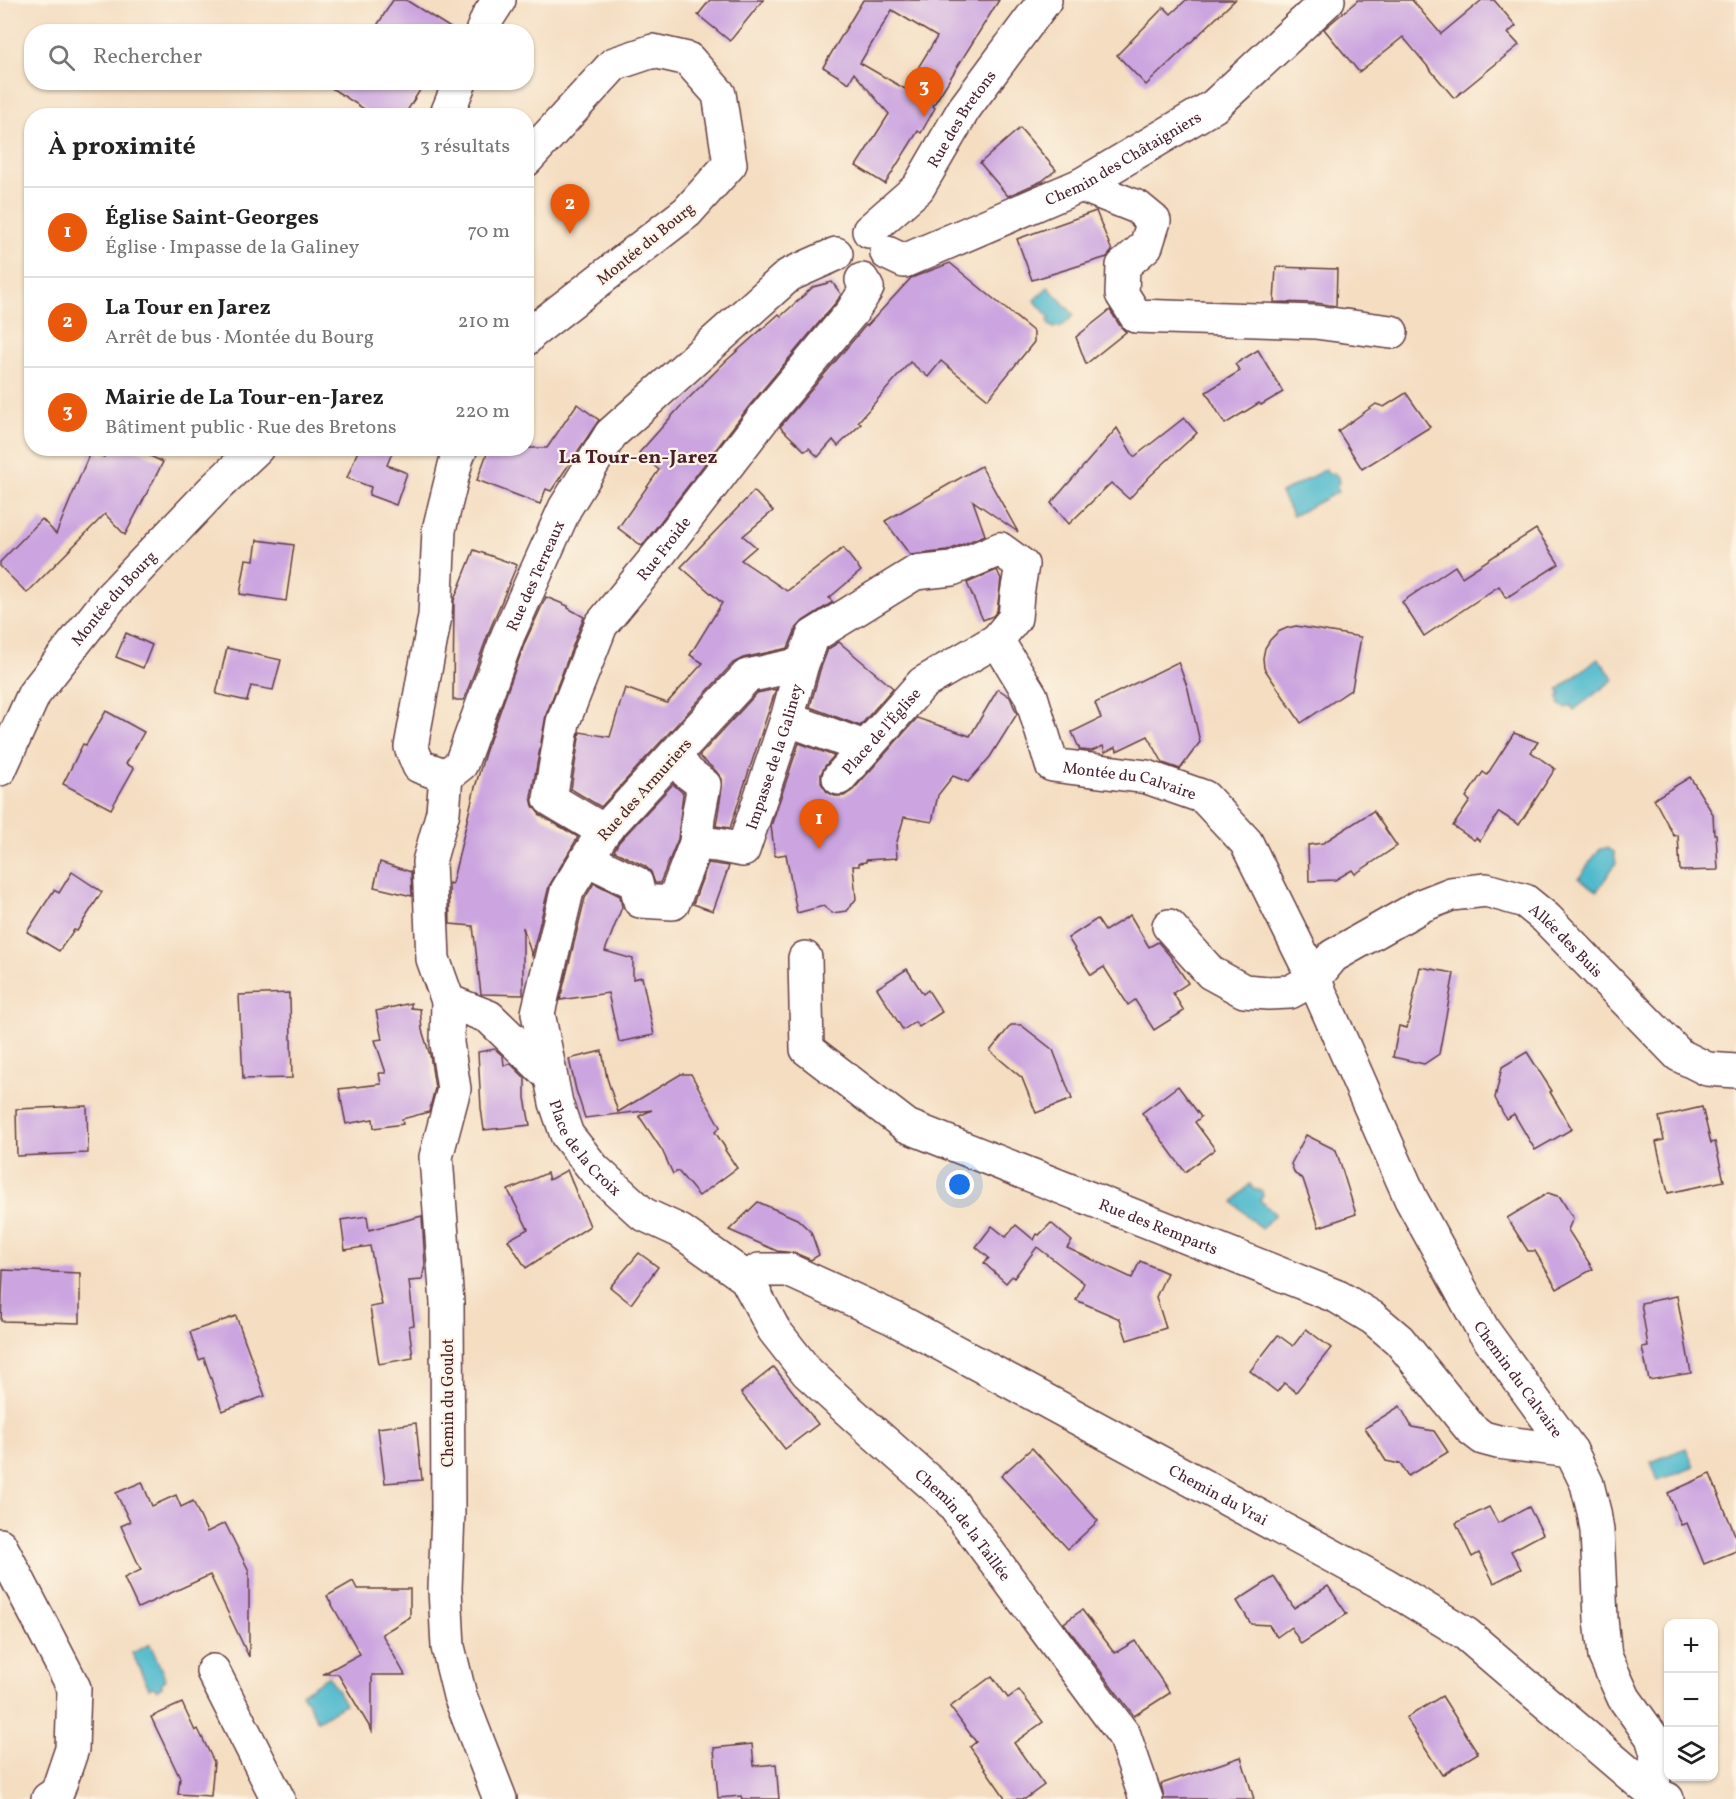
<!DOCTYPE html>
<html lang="fr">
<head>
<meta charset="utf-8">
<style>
  body { margin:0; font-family:Vollkorn,serif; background:#f2f2f2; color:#222 }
  .controls { position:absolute; right:18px; bottom:18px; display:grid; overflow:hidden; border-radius:12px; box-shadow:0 2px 4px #0004 }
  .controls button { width:54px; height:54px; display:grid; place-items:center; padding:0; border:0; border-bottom:2px solid #e0e0e0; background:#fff; color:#222; font:30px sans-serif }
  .you { position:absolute; left:960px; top:1185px; width:21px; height:21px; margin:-15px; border:4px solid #fff; border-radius:50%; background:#1a73e8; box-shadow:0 0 0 9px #1a73e833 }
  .badge { display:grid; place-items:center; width:39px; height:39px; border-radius:50%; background:#ea580c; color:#fff; font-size:20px; font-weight:700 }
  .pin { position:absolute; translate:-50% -50px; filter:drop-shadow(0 2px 3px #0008) }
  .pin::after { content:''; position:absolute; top:32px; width:21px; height:18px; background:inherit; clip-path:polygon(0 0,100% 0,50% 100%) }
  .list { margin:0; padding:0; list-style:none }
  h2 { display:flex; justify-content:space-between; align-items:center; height:78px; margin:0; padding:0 24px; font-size:26px }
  h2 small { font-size:20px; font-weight:400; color:#767676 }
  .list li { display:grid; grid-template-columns:39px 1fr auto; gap:18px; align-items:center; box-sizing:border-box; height:90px; padding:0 24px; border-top:2px solid #e0e0e0 }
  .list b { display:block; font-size:22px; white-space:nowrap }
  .list p { margin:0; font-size:20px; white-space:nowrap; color:#767676 }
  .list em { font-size:20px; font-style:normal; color:#767676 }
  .icon { flex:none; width:33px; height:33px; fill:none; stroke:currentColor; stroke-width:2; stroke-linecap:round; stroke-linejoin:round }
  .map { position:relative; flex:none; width:1736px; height:1799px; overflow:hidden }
  .search { position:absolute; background:#fff; box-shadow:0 2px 4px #0004; left:24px; top:24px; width:510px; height:66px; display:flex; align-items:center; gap:15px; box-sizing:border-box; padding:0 21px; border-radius:24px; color:#767676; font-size:22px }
  .panel { position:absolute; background:#fff; box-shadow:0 2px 4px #0004; left:24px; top:108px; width:510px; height:348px; border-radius:24px }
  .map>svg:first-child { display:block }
  .water { fill:#50bacd; stroke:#4d6c7c; stroke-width:1.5 }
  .building { fill:#cba4e0; fill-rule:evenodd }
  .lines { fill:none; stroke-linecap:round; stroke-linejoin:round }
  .minor-casing { stroke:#643c42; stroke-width:36 }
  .minor { stroke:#fff; stroke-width:33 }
  .labels { text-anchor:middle; stroke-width:4.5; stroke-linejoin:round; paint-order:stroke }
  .street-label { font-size:16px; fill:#4a1f2b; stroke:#fcf5e5 }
  .quarter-label { font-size:20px; font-weight:bold; fill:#4a1f2b; stroke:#fcf5e5 }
</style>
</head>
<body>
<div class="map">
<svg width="1736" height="1799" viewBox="0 0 1736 1799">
  <rect width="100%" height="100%" fill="#fcf5e5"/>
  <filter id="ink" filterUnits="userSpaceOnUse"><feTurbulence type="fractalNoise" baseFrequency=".0167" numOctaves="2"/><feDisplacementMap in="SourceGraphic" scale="12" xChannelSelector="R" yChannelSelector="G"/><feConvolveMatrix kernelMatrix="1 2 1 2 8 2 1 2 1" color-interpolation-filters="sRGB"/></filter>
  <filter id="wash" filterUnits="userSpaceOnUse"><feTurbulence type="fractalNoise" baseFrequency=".008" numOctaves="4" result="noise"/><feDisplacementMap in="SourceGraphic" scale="24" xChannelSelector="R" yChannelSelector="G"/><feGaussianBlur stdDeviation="1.35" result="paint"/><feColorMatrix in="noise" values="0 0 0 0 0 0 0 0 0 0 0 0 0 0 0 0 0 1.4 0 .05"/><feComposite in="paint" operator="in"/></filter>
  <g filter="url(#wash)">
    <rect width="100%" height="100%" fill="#f4ddc1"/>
    <g class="water">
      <polygon points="1048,287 1074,315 1060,328 1058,326 1054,328 1049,325 1048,321 1050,318 1034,300"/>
      <polygon points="1326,469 1328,474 1334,473 1338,477 1339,482 1336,487 1338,492 1293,516 1281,493"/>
      <polygon points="1598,658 1614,679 1574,710 1571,706 1565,708 1560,705 1558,697 1561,694 1558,690"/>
      <polygon points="1607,848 1614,852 1616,863 1597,891 1579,878 1598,851 1600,849"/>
      <polygon points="1250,1184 1254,1189 1262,1191 1263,1196 1260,1200 1275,1214 1261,1229 1233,1202"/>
      <polygon points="1686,1448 1694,1467 1658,1481 1651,1462"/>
      <polygon points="150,1644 166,1680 162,1682 162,1687 157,1690 153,1687 149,1688 132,1653"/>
      <polygon points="329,1676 345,1704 318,1721 302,1693"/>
    </g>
    <g id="blocks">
      <g class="building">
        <polygon points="393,0 406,0 457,32 373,32"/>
        <polygon points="710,0 763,0 730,41 698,15"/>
        <path d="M863,0H999L933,106L935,108L921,133L918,131L885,184L856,166L889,114L854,73L849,83L823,67ZM892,10L937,37L905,89L860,63Z"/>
        <polygon points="1186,0 1235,0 1146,85 1117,55 1164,7 1171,14"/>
        <polygon points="1358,0 1412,0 1441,34 1482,0 1494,0 1516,26 1508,33 1519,45 1454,98 1403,37 1359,72 1324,29"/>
        <polygon points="322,82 425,82 404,116 375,116"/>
        <polygon points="1020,128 1056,170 1042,181 1008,196 980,163"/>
        <polygon points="1096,211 1112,251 1107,257 1032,280 1017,239"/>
        <polygon points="950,263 1034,332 1034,342 988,399 941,361 928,377 910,362 858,422 861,424 838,446 833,440 818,457 809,448 805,451 780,427 866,325 867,326 911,278"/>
        <polygon points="1276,267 1337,269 1336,306 1316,303 1274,302"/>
        <polygon points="832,282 841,294 837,301 750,405 642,546 618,528 659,470 639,453 679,408 727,360 779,314 781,316 813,287"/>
        <polygon points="1110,310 1120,326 1126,332 1086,364 1076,337"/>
        <polygon points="1258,350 1283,392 1261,405 1259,403 1225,424 1206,392 1240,371 1235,364"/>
        <polygon points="1406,393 1430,427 1362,469 1338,431 1376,404 1384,407"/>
        <polygon points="577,404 599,420 551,491 546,489 540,504 477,480 489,448 547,448"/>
        <polygon points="1184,418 1197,433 1150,476 1129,499 1111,483 1069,524 1051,503 1117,428 1134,457"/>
        <polygon points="108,448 133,448 163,462 125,535 105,514 27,593 0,566 0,562 42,519 56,534 91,450 104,457"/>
        <polygon points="359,448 394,448 387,465 407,473 396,505 369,495 371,487 347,478"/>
        <polygon points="981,466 1018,532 973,501 985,535 947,551 910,555 885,521"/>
        <polygon points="754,491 773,511 743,536 756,547 741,560 787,591 843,548 861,571 829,598 833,602 803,621 796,629 788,648 743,658 733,663 601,807 571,789 580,732 610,737 625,688 667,703 703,663 690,655 722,603 681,567"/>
        <polygon points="1536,529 1559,564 1506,598 1499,586 1424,636 1402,602 1455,566 1462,577"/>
        <polygon points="257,540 294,545 286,601 240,594 246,559 254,560"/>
        <polygon points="474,550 517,565 490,629 464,700 453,700 454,600"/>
        <polygon points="997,570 1001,579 997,611 993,616 983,620 967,583"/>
        <polygon points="546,597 568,606 568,608 584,617 546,715 531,797 533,806 540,815 578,837 549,886 532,956 523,927 523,995 481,994 473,926 450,924 449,883 452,884 474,791 485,753 525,642"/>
        <polygon points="1296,626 1361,637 1352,689 1301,723 1264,668 1263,658 1265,648 1270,640 1278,632 1287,628"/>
        <polygon points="126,633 152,645 143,668 116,657"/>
        <polygon points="839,642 893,688 860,726 810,707 820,670 828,649"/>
        <polygon points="227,648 281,660 273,690 251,686 247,701 216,694"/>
        <polygon points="1178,662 1188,689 1200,742 1180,769 1163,763 1148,736 1117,751 1116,747 1105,752 1103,746 1092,751 1080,750 1072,732 1101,718 1095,703"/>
        <polygon points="776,689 730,828 716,826 722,788 722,779 715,770 699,756 757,693"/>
        <polygon points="998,689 1010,697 1017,714 990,757 968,782 953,776 938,795 932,822 904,817 896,845 897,858 866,860 866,862 859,863 859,866 853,866 856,899 847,911 832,913 823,906 797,913 786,854 775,856 771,826 799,743 834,756 825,766 821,774 821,783 827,792 835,796 844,796 853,790 917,718 970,736"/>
        <polygon points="106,711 144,732 126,764 134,768 111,809 63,784 83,744 86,745"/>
        <polygon points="1514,733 1538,742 1531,752 1555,769 1519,825 1499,812 1480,841 1476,838 1474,840 1453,826 1470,801 1466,797 1483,772 1487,775"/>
        <polygon points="1690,777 1713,814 1714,834 1716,834 1718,870 1680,871 1678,835 1674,836 1654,799"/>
        <polygon points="673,784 683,793 678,839 660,883 655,883 651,872 645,866 614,851 619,842"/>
        <polygon points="1373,811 1397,846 1355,874 1352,870 1335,880 1309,881 1308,845 1323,843"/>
        <polygon points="380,862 411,872 412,896 374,887"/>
        <polygon points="708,863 729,866 713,911 693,904"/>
        <polygon points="72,872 102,892 77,931 74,930 59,951 27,932 54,890 59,893"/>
        <polygon points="594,883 620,896 622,907 605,951 633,959 633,979 642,977 654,1035 619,1042 608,993 560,1000 585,898"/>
        <polygon points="1130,915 1149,947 1158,942 1170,956 1188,983 1173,993 1184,1011 1154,1030 1135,1000 1128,1005 1104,967 1091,975 1068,938 1097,919 1105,931"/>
        <polygon points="1420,967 1454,973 1439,1054 1424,1064 1393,1057 1399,1026 1407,1028"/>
        <polygon points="907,969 923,994 928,990 942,1012 919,1027 915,1022 903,1030 877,988"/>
        <polygon points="289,993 289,999 290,999 292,1078 243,1079 239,995"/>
        <polygon points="411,1003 411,1008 420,1009 422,1030 430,1055 435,1088 429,1112 402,1119 403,1124 374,1128 373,1119 346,1124 339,1089 381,1084 379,1073 386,1073 375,1040 382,1039 376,1011"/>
        <polygon points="1011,1025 1021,1025 1053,1050 1072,1099 1036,1113 1022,1078 990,1051"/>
        <polygon points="495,1049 503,1056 504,1065 511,1064 525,1078 525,1098 530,1125 484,1130 481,1108 478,1052"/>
        <polygon points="602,1051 607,1078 618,1112 681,1074 691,1074 720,1127 715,1132 726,1149 725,1150 737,1168 699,1196 678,1171 673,1174 662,1150 639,1116 652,1110 585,1118 576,1090 569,1059"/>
        <polygon points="1527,1052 1552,1091 1550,1092 1572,1129 1535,1150 1514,1114 1506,1119 1495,1098 1502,1067"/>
        <polygon points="1178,1086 1201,1117 1195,1122 1215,1149 1185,1172 1142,1113"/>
        <polygon points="87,1106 88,1153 17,1156 16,1109"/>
        <polygon points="1702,1107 1711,1143 1715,1142 1724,1181 1668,1193 1656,1142 1664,1140 1659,1117"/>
        <polygon points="1306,1135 1336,1150 1356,1214 1319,1227 1303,1179 1295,1174 1291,1164"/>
        <polygon points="567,1170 590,1226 526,1268 508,1240 528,1229 508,1190 547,1173 549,1180"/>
        <polygon points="1548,1193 1560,1197 1573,1218 1568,1230 1593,1269 1557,1289 1535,1251 1528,1251 1507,1218"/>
        <polygon points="758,1202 797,1219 811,1232 819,1255 811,1260 795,1253 777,1251 729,1230"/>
        <polygon points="367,1216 369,1230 422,1216 425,1265 422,1280 409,1281 414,1325 409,1326 413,1358 379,1364 370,1307 382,1305 370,1246 345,1250 341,1220"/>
        <polygon points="1051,1223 1072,1241 1067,1248 1132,1278 1140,1261 1167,1273 1156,1297 1166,1328 1127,1340 1120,1319 1076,1300 1084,1283 1037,1247 1014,1278 1012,1276 1006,1283 984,1263 989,1258 976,1247 992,1226 1006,1237 1016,1225 1034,1240 1037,1234 1039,1235"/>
        <polygon points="639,1253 658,1267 631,1304 610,1287"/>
        <polygon points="3,1270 80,1273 80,1323 1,1321"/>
        <polygon points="1677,1296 1691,1373 1649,1380 1642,1347 1648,1346 1641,1303"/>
        <polygon points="236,1316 265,1396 222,1411 204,1358 199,1360 190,1332"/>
        <polygon points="1306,1329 1331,1348 1296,1392 1284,1383 1277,1392 1250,1371 1278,1335 1293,1346"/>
        <polygon points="774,1367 818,1424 785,1449 741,1393"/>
        <polygon points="1400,1406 1412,1427 1434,1431 1448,1452 1408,1476 1400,1464 1386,1461 1365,1428"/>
        <polygon points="416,1423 422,1480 385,1483 378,1428"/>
        <polygon points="1032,1448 1098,1521 1068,1549 1001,1476"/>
        <polygon points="1710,1474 1736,1537 1736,1551 1704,1564 1687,1523 1681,1525 1668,1493"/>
        <polygon points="142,1482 152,1506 176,1495 181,1507 193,1501 207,1532 225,1523 249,1571 249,1657 210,1575 138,1608 124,1578 141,1570 121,1526 130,1522 116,1493"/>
        <polygon points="1489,1507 1498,1523 1529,1507 1543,1534 1511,1551 1521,1569 1494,1583 1479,1553 1472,1557 1456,1523"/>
        <polygon points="1274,1577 1294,1608 1328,1586 1347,1614 1301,1644 1291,1627 1277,1637 1269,1625 1251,1624 1237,1601"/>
        <polygon points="353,1581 357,1589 410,1589 410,1617 382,1634 405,1675 372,1675 372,1731 338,1674 323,1674 360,1654 327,1596"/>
        <polygon points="1082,1610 1115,1653 1135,1641 1170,1693 1134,1716 1064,1623"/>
        <polygon points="992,1676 1008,1698 1019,1690 1043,1722 1014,1743 1044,1785 1025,1799 1006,1799 970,1747 976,1742 950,1707"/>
        <polygon points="1442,1696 1478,1753 1442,1775 1406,1718"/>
        <polygon points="182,1703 195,1731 198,1729 214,1762 211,1796 178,1794 180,1778 151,1717"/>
        <polygon points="752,1744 754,1766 776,1764 779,1799 742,1799 741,1796 718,1798 714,1748"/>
        <polygon points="1241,1757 1254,1799 1164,1799 1161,1784"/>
      </g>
    </g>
  </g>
  <g filter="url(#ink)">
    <use href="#blocks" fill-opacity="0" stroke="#643c42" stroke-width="1.5"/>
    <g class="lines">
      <g class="minor-casing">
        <g id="minor">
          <polyline points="482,32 488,17 499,0"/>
          <polyline points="446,116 460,82"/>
          <polyline points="526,160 614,64 653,51 688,59 719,94 730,164 687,212 531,333 526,339"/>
          <polyline points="1081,185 1137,207 1154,221 1146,246 1123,266 1122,294 1136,316 1315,322 1391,332"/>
          <path id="s1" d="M869,231L918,188L964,109L1045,0"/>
          <path id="s2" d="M887,253L904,261L1081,185L1214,106L1328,0"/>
          <path id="s3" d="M802,664L747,676L604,831L567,891L538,1013L556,1103L567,1135L594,1169L643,1214L680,1231L746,1278L774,1330L807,1372L856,1417L949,1499L1124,1735L1146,1799"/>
          <polyline points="787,719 864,747"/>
          <path id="s4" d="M0,769L34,694L110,598L213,490L257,448"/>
          <polyline points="446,776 419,766 411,747 435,616 439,530 457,457 461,448"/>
          <path id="s5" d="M839,778L923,683L997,640"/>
          <path id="s6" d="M604,831L550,799L563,722L601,625L656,558L765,416L852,312L867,288L862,280"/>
          <path id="s7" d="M696,843L717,845L743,850L787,719L802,664L813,636L915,573L952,569L1000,549L1022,565L1017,594L1015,618L997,640L1031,696L1052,765L1147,777L1204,797L1246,842L1314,979L1411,1199L1483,1330L1571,1451L1587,1484L1594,1512L1597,1531L1601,1619L1605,1656L1624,1698L1652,1737L1657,1754L1652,1793"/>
          <polyline points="587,859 636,883 640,901 673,903 696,843 698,817 704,785 687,772 675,755"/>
          <path id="s8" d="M1169,926L1211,973L1244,991L1268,993L1290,992L1314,979L1333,956L1423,905L1451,894L1486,890L1525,901L1546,918L1679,1055L1707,1069L1736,1071"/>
          <path id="s9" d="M805,958L807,1049L907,1126L1338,1297L1373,1318L1399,1340L1470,1428L1483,1438L1498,1442L1571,1451"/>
          <polyline points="448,1001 489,1017 550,1076"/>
          <path id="s10" d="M746,1278L759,1270H788L893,1318L1386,1585L1466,1634L1652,1793L1667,1799"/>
          <polyline points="0,1545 74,1688 72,1749 57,1793 48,1799"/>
          <polyline points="213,1671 278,1799"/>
          <path id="s11" d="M500,1799L460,1696L448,1647L445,1589L448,1514L447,1303L436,1157L454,1089L447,1043L448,1001L433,959L429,862L443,812L446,776L461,764L508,635L565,508L611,434L789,275L836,254"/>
        </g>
      </g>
      <use href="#minor" class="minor"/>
    </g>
  </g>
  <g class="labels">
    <g class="street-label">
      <text dy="6" stroke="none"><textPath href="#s1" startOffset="147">Rue des Bretons</textPath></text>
      <text dy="6" stroke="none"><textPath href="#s2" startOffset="261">Chemin des Châtaigniers</textPath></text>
      <text transform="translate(645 243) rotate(-39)" y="6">Montée du Bourg</text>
      <text dy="6" stroke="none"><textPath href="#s6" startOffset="344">Rue Froide</textPath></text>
      <text dy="6" stroke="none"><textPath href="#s11" startOffset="1262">Rue des Terreaux</textPath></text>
      <text dy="6" stroke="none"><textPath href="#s4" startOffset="207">Montée du Bourg</textPath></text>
      <text dy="6" stroke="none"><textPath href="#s5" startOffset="63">Place de l'Église</textPath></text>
      <text dy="6" stroke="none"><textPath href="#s7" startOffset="146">Impasse de la Galiney</textPath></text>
      <text dy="6" stroke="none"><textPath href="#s7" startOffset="808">Montée du Calvaire</textPath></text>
      <text transform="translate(644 789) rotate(-48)" y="6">Rue des Armuriers</text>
      <text dy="6" stroke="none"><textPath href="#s8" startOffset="470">Allée des Buis</textPath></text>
      <text dy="6" stroke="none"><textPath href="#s3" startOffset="609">Place de la Croix</textPath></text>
      <text dy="6" stroke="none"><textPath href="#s9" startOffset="488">Rue des Remparts</textPath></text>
      <text dy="6" stroke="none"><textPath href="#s7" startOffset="1550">Chemin du Calvaire</textPath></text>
      <text transform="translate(447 1403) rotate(-90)" y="6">Chemin du Goulot</text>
      <text dy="6" stroke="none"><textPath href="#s10" startOffset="530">Chemin du Vrai</textPath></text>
      <text dy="6" stroke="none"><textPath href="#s3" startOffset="1152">Chemin de la Taillée</textPath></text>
    </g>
    <g class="quarter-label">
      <text x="638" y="463">La Tour-en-Jarez</text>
    </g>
  </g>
</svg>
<div class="controls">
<button>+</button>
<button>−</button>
<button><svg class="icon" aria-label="layers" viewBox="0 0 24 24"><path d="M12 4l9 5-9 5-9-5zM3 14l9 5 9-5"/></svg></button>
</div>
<div class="you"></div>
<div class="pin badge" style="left:819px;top:849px">1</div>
<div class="pin badge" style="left:570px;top:234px">2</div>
<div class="pin badge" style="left:924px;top:117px">3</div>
<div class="search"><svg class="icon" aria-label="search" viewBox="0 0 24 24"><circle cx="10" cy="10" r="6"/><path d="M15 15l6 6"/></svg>Rechercher</div>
<section class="panel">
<h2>À proximité<small>3 résultats</small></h2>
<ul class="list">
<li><span class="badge">1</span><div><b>Église Saint-Georges</b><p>Église · Impasse de la Galiney</p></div><em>70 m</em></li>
<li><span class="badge">2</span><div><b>La Tour en Jarez</b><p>Arrêt de bus · Montée du Bourg</p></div><em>210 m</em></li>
<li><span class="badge">3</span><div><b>Mairie de La Tour-en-Jarez</b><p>Bâtiment public · Rue des Bretons</p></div><em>220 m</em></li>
</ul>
</section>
</div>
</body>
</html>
